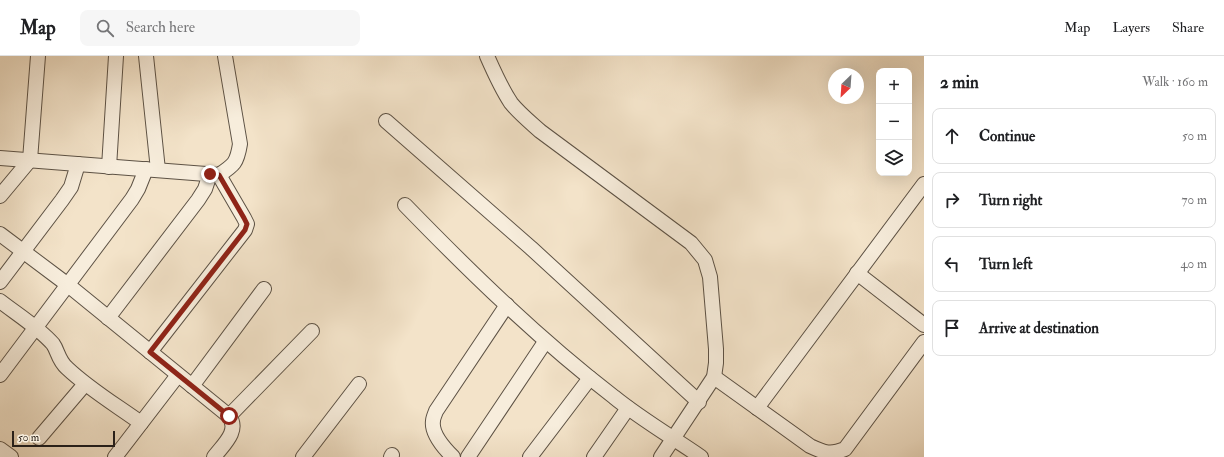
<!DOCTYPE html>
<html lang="en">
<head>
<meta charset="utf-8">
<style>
  body { margin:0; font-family:"IM FELL Double Pica",serif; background:#f6f6f6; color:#202124 }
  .controls { position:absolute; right:12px; top:12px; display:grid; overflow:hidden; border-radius:8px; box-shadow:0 4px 16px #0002 }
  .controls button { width:36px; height:36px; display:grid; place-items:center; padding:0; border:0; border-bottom:1px solid #e0e0e0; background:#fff; color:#202124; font:20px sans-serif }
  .compass { position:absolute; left:828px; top:12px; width:36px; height:36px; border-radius:50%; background:#fff; box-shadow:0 4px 16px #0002; rotate:205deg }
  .scale { position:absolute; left:12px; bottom:10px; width:103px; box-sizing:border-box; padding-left:4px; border:2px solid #2b2119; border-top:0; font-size:11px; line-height:14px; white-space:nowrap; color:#2b2119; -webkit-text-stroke:3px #f7eddc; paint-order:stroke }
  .stop { position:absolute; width:12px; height:12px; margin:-9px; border:3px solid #8f2418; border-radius:50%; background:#fff }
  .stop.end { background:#8f2418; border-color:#fff; box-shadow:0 1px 4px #0008 }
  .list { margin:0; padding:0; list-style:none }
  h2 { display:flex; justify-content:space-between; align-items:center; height:52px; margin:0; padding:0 16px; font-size:17px }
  h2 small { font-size:13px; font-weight:400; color:#757577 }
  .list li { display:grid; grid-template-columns:26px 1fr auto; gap:12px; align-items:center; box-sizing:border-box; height:56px; margin:0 8px 8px; padding:0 8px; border:1px solid #e0e0e0; border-radius:8px }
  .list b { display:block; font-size:15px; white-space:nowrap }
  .list em { font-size:13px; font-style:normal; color:#757577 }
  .icon { flex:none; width:22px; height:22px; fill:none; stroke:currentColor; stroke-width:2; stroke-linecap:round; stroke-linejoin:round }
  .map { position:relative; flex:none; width:924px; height:401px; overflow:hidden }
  header { display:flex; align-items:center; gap:24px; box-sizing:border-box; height:56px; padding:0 20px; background:#fff; border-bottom:1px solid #e0e0e0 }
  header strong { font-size:19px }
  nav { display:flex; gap:22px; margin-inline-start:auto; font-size:14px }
  .search { width:280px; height:36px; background:#f6f6f6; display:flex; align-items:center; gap:10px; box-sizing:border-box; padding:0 14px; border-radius:8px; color:#757577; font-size:15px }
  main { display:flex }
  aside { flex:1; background:#fff }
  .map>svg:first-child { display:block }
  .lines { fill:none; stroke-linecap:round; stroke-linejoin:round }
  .minor-casing { stroke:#5d5245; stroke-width:16 }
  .minor { stroke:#f7eddc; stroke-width:14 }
  .route { stroke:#8f2418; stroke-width:5 }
</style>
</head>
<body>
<header>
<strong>Map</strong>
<div class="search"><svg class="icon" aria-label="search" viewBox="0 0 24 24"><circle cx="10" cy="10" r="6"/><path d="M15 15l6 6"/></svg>Search here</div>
<nav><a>Map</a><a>Layers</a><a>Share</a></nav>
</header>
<main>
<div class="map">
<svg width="924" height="401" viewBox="0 0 924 401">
  <rect width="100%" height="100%" fill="#f3e3c9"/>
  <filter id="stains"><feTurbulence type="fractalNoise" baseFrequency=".005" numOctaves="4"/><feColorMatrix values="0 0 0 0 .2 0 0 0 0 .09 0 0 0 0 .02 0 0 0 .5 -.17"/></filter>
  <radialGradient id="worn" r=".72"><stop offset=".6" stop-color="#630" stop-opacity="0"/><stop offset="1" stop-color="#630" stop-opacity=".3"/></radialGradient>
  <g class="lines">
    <g class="minor-casing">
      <g id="minor">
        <polyline points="146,0 158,114"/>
        <path d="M487,0C494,16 501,32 511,47C519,57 530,66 540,75L691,187L705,204L710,221L716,293V307L714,321L661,401"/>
        <polyline points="386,65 531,192 699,346"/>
        <path d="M0,102L219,119C234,109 237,107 240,88L225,0"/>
        <polyline points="109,111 116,0"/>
        <polyline points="0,140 30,104 38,0"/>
        <path d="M405,149C471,217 539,283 614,341C641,363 672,381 701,401"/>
        <path d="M0,178L68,229L229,360C240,375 223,389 214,401"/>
        <polyline points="857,217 924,269"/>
        <polyline points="0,226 62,144 71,131 78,108"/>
        <path d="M0,245C18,259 38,271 53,288C58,295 58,304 67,312C89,333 116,349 141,367"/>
        <polyline points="108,262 198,144 205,133 210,118"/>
        <polyline points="150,296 245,174 247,168 244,162 219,119"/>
        <polyline points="0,319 132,143 138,133 146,113"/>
        <path d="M714,321L810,390C825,397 830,399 845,393L924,286"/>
        <polyline points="192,330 264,233"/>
        <polyline points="757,352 924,128"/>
        <polyline points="229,360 312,275"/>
        <polyline points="39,382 85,328"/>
        <polyline points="0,393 11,401"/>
        <polyline points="115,401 178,319"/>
        <polyline points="303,401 359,328"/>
        <polyline points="391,401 392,399"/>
        <path d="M453,401C445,393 431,378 433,365C433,362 435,358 436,355L507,249"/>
        <polyline points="468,401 545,286"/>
        <polyline points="530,401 590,322"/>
        <polyline points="594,401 628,352"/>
      </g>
    </g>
    <use href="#minor" class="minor"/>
  </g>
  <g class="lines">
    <polyline class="route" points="210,118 219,119 244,162 247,168 245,174 150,296 229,360"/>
  </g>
  <rect width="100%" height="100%" filter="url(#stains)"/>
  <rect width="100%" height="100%" fill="url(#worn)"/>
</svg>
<div class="controls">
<button>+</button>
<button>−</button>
<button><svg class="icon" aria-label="layers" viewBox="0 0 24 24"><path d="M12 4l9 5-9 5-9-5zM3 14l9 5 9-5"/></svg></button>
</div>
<svg class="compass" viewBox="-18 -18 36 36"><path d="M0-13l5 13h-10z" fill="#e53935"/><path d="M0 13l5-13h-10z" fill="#757577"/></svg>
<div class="scale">50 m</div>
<div class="stop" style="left:229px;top:360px"></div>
<div class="stop end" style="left:210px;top:118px"></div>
</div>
<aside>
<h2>2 min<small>Walk · 160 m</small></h2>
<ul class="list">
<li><svg class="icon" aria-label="ahead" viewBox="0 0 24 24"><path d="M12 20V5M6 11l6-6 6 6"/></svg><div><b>Continue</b></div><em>50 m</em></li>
<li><svg class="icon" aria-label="right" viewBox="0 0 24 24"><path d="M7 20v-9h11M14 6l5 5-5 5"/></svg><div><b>Turn right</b></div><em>70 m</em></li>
<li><svg class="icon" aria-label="left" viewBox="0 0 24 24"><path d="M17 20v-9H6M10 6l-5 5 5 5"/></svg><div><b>Turn left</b></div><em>40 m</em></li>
<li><svg class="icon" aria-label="arrive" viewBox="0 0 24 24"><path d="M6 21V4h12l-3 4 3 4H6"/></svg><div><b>Arrive at destination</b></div></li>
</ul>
</aside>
</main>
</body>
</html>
